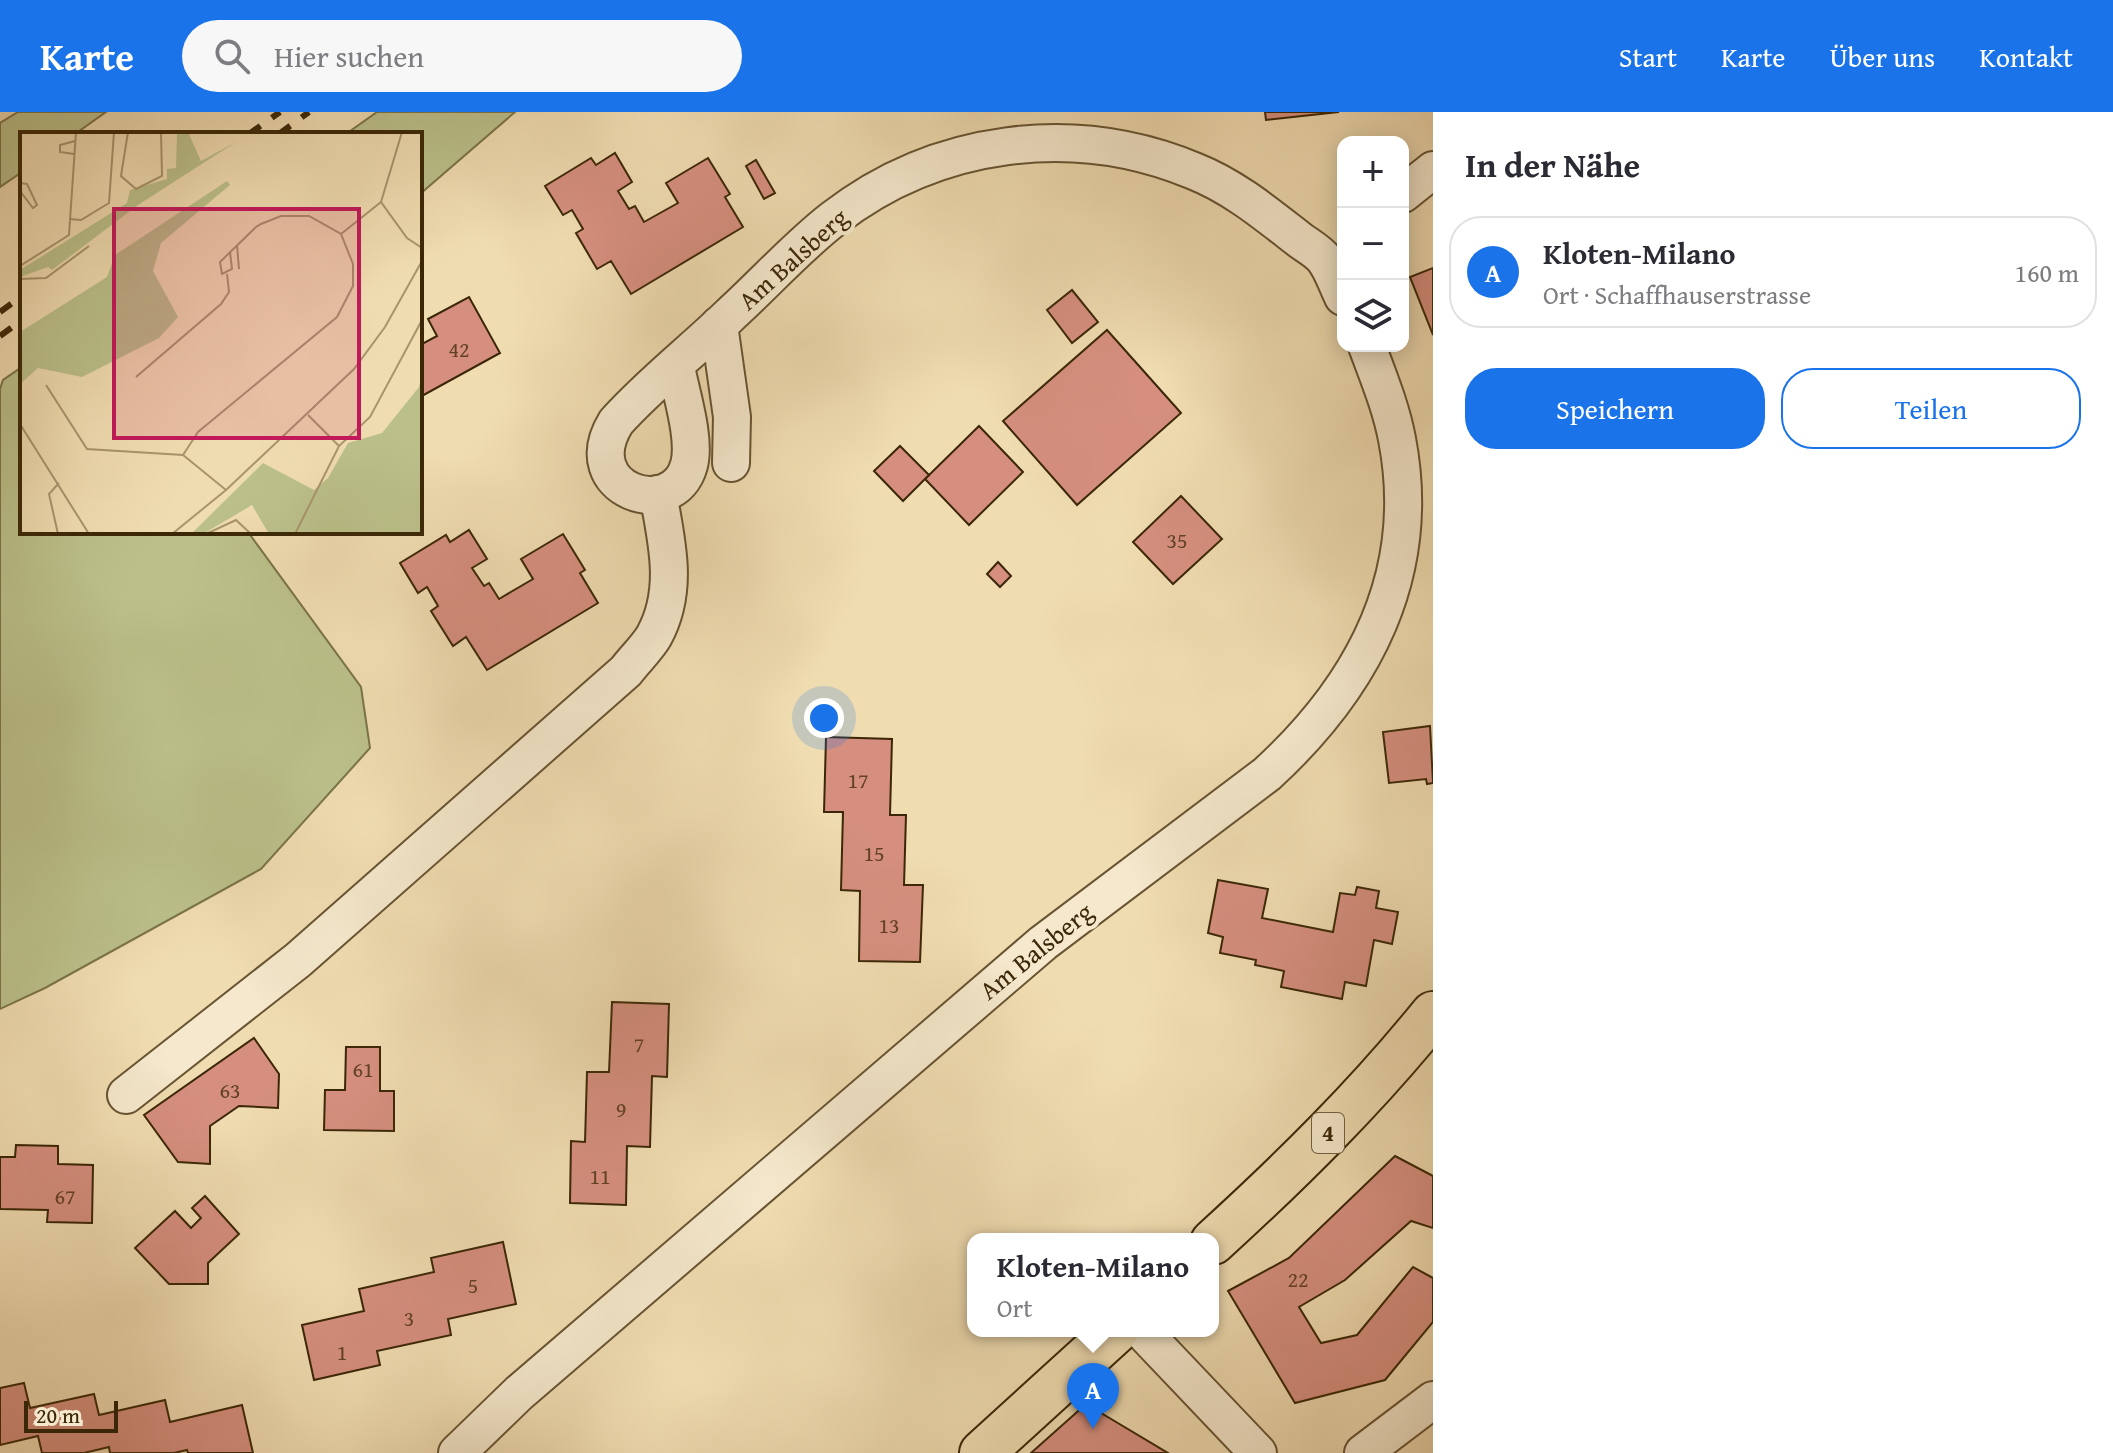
<!DOCTYPE html>
<html lang="de">
<head>
<meta charset="utf-8">
<style>
  body { margin:0; font-family:"Gentium Book Plus",serif; background:#f7f7f7; color:#2b2b33 }
  .controls { position:absolute; right:24px; top:24px; display:grid; overflow:hidden; border-radius:16px; box-shadow:0 4px 20px #0003 }
  .controls button { width:72px; height:72px; display:grid; place-items:center; padding:0; border:0; border-bottom:2px solid #e1e1e2; background:#fff; color:#2b2b33; font:40px sans-serif }
  .scale { position:absolute; left:24px; bottom:20px; width:94px; box-sizing:border-box; padding-left:8px; border:4px solid #3b2707; border-top:0; font-size:22px; line-height:28px; white-space:nowrap; color:#3b2707; -webkit-text-stroke:6px #f5e8cc; paint-order:stroke }
  .you { position:absolute; left:824px; top:606px; width:28px; height:28px; margin:-20px; border:6px solid #fff; border-radius:50%; background:#1a73e8; box-shadow:0 0 0 12px #1a73e833 }
  .badge { display:grid; place-items:center; width:52px; height:52px; border-radius:50%; background:#1a73e8; color:#fff; font-size:26px; font-weight:700 }
  .pin { position:absolute; translate:-50% -66px; filter:drop-shadow(0 2px 4px #0008) }
  .pin::after { content:''; position:absolute; top:42px; width:28px; height:24px; background:inherit; clip-path:polygon(0 0,100% 0,50% 100%) }
  .popup { position:absolute; left:967px; top:1121px; width:252px; height:104px; box-sizing:border-box; display:grid; place-content:center; border-radius:16px; background:#fff; filter:drop-shadow(0 2px 6px #0005); font-size:26px; white-space:nowrap; color:#7c7c81 }
  .popup b { font-size:30px; color:#2b2b33 }
  .popup::after { content:''; position:absolute; left:50%; top:100%; margin-left:-16px; border:16px solid transparent; border-top-color:#fff }
  .list { margin:0; padding:0; list-style:none }
  h2 { display:flex; justify-content:space-between; align-items:center; height:104px; margin:0; padding:0 32px; font-size:34px }
  h2 small { font-size:26px; font-weight:400; color:#7c7c81 }
  .list li { display:grid; grid-template-columns:52px 1fr auto; gap:24px; align-items:center; box-sizing:border-box; height:112px; margin:0 16px 16px; padding:0 16px; border:2px solid #e1e1e2; border-radius:32px }
  .list b { display:block; font-size:30px; white-space:nowrap }
  .list p { margin:0; font-size:26px; white-space:nowrap; color:#7c7c81 }
  .list em { font-size:26px; font-style:normal; color:#7c7c81 }
  .actions { display:flex; gap:16px; padding:24px 32px }
  .actions a { flex:1; padding:18px 0; border:2px solid #1a73e8; border-radius:32px; text-align:center; font-size:28px; color:#1a73e8 }
  .actions .main { background:#1a73e8; color:#fff }
  .icon { flex:none; width:44px; height:44px; fill:none; stroke:currentColor; stroke-width:2; stroke-linecap:round; stroke-linejoin:round }
  .map { position:relative; flex:none; width:1433px; height:1341px; overflow:hidden }
  header { display:flex; align-items:center; gap:48px; box-sizing:border-box; height:112px; padding:0 40px; background:#1a73e8; color:#fff }
  header strong { font-size:38px }
  nav { display:flex; gap:44px; margin-inline-start:auto; font-size:28px }
  .search { width:560px; height:72px; background:#f7f7f7; display:flex; align-items:center; gap:20px; box-sizing:border-box; padding:0 28px; border-radius:44px; color:#7c7c81; font-size:30px }
  main { display:flex }
  aside { flex:1; background:#fff }
  .map>svg:first-child { display:block }
  .green { fill:#bbc08a; stroke:#7b7448; stroke-width:2 }
  .building { fill:#d68f7f; stroke:#3b2707; stroke-width:2 }
  .lines { fill:none; stroke-linecap:round; stroke-linejoin:round }
  .minor-casing { stroke:#685432; stroke-width:40 }
  .major-casing { stroke:#3b2707; stroke-width:48 }
  .minor { stroke:#f5e8cc; stroke-width:36 }
  .major { stroke:#f0dcb1; stroke-width:44 }
  .rail { stroke:#3b2707; stroke-width:6; stroke-dasharray:14 14; stroke-linecap:butt }
  .labels { text-anchor:middle; stroke-width:8; stroke-linejoin:round; paint-order:stroke }
  .number-label { font-size:22px; fill:#624125 }
  .shield { fill:#f5e8cc; stroke:#736142; stroke-width:2 }
  .shield-label { font-size:24px; font-weight:bold; fill:#3b2707 }
  .street-label { font-size:26px; fill:#3b2707; stroke:#f5e8cc }
  .inset-road { fill:none; stroke:#a8946d; stroke-width:2 }
  .view { fill:#c2185b; fill-opacity:0.15; stroke:#c2185b; stroke-width:4 }
  .inset-edge { fill:none; stroke:#3b2707; stroke-width:4 }
</style>
</head>
<body>
<header>
<strong>Karte</strong>
<div class="search"><svg class="icon" aria-label="search" viewBox="0 0 24 24"><circle cx="10" cy="10" r="6"/><path d="M15 15l6 6"/></svg>Hier suchen</div>
<nav><a>Start</a><a>Karte</a><a>Über uns</a><a>Kontakt</a></nav>
</header>
<main>
<div class="map">
<svg width="1433" height="1341" viewBox="0 0 1433 1341">
  <rect width="100%" height="100%" fill="#f0dcb1"/>
  <filter id="stains"><feTurbulence type="fractalNoise" baseFrequency=".0025" numOctaves="4"/><feColorMatrix values="0 0 0 0 .2 0 0 0 0 .09 0 0 0 0 .02 0 0 0 .5 -.17"/></filter>
  <radialGradient id="worn" r=".72"><stop offset=".6" stop-color="#630" stop-opacity="0"/><stop offset="1" stop-color="#630" stop-opacity=".3"/></radialGradient>
  <g class="green">
    <polygon points="18,0 106,0 75,22 22,22 22,60 0,75 0,11"/>
    <polygon points="377,0 515,0 420,82 420,22 346,22"/>
    <polygon points="22,255 22,420 248,420 361,575 370,636 261,757 45,876 0,897 0,277 3,268"/>
  </g>
  <g class="building">
    <polygon points="1265,0 1339,0 1266,8"/>
    <polygon points="615,41 632,70 618,79 629,97 635,94 644,110 678,91 666,71 708,46 730,82 725,85 743,115 631,182 611,149 597,157 576,121 583,117 572,98 563,103 545,74 591,46 596,53"/>
    <polygon points="756,48 775,81 764,87 746,54"/>
    <polygon points="1433,156 1433,223 1410,165"/>
    <polygon points="1072,178 1098,210 1072,231 1047,198"/>
    <polygon points="469,185 500,241 420,285 420,233 437,224 428,207"/>
    <polygon points="1107,218 1181,301 1077,393 1003,309"/>
    <polygon points="979,314 1023,360 969,413 925,367"/>
    <polygon points="900,334 929,363 903,389 874,359"/>
    <polygon points="1181,384 1222,427 1173,472 1133,430"/>
    <polygon points="469,418 487,447 472,456 484,474 489,471 499,487 533,467 521,447 563,422 585,458 580,461 598,491 487,558 466,525 453,534 431,499 438,494 427,475 418,481 400,451 446,423 450,430"/>
    <polygon points="998,450 1011,464 1000,475 987,462"/>
    <polygon points="1430,614 1433,671 1427,672 1426,667 1389,671 1383,620"/>
    <polygon points="826,625 892,627 890,703 906,703 904,773 923,773 920,850 859,849 860,779 841,778 843,700 824,700"/>
    <polygon points="1218,768 1268,777 1262,806 1333,820 1340,781 1355,783 1357,775 1379,779 1376,796 1398,800 1392,832 1374,828 1366,874 1345,870 1342,887 1281,875 1284,859 1255,853 1256,848 1220,841 1223,825 1208,821"/>
    <polygon points="612,890 669,892 667,965 652,964 650,1035 627,1034 626,1093 570,1091 571,1029 585,1030 587,960 609,960"/>
    <polygon points="254,926 279,962 278,996 239,994 210,1014 210,1052 178,1050 144,1003"/>
    <polygon points="346,935 380,935 380,979 394,979 394,1019 324,1018 325,978 345,978"/>
    <polygon points="16,1033 58,1034 58,1052 93,1053 92,1111 47,1110 48,1098 0,1097 0,1045 15,1045"/>
    <polygon points="1395,1044 1433,1064 1433,1116 1411,1109 1345,1168 1299,1195 1321,1231 1357,1223 1413,1155 1433,1166 1433,1210 1385,1268 1295,1291 1228,1179 1289,1146"/>
    <polygon points="205,1084 239,1122 208,1151 208,1172 169,1172 135,1136 175,1099 191,1116 201,1106 192,1096"/>
    <polygon points="503,1130 516,1192 448,1207 451,1223 377,1239 380,1253 314,1268 302,1213 364,1199 359,1177 434,1160 431,1146"/>
    <polygon points="24,1271 30,1296 94,1282 99,1303 165,1288 170,1310 242,1293 253,1341 188,1341 187,1338 174,1341 110,1341 109,1335 84,1341 42,1341 38,1324 0,1333 0,1276"/>
    <polygon points="1086,1292 1168,1341 1031,1341"/>
  </g>
  <g class="lines">
    <g class="minor-casing">
      <g id="minor">
        <polyline points="1403,82 1433,58"/>
        <polyline points="719,213 732,305 731,351"/>
        <path d="M676,255C681,281 696,327 689,353C673,411 574,378 616,310C651,271 694,238 731,202C765,171 797,135 833,107C936,27 1074,9 1194,59C1232,74 1264,100 1296,125C1304,132 1317,138 1324,147C1332,157 1337,173 1343,185"/>
        <path d="M126,983L298,848L626,559C635,547 647,536 654,524C679,479 667,430 658,382"/>
        <polyline points="1142,1219 1258,1341"/>
        <path d="M457,1341L519,1281L1043,831L1267,662C1364,573 1423,462 1397,327C1391,295 1378,264 1367,234"/>
        <polyline points="1363,1341 1433,1288"/>
      </g>
    </g>
    <g class="major-casing">
      <g id="major">
        <path d="M1213,1130C1292,1058 1366,985 1433,902"/>
        <polyline points="982,1341 1116,1219"/>
      </g>
    </g>
    <use href="#minor" class="minor"/>
    <use href="#major" class="major"/>
    <g class="rail">
      <polyline points="249,22 280,0"/>
      <polyline points="279,22 309,0"/>
      <polyline points="0,200 22,184"/>
      <polyline points="0,224 22,208"/>
    </g>
  </g>
  <g class="labels">
    <g class="number-label">
      <text x="459" y="245">42</text>
      <text x="1177" y="436">35</text>
      <text x="858" y="676">17</text>
      <text x="874" y="749">15</text>
      <text x="889" y="821">13</text>
      <text x="639" y="940">7</text>
      <text x="363" y="965">61</text>
      <text x="230" y="986">63</text>
      <text x="621" y="1005">9</text>
      <text x="600" y="1072">11</text>
      <text x="65" y="1092">67</text>
      <text x="1298" y="1175">22</text>
      <text x="473" y="1181">5</text>
      <text x="409" y="1214">3</text>
      <text x="342" y="1248">1</text>
    </g>
    <rect class="shield" x="1312" y="1001" width="32" height="40" rx="6"/>
    <g class="shield-label">
      <text x="1328" y="1029">4</text>
    </g>
    <g class="street-label">
      <text transform="translate(793 147) rotate(-42)" y="9">Am Balsberg</text>
      <text transform="translate(1036 839) rotate(-39)" y="9">Am Balsberg</text>
    </g>
  </g>
  <g transform="translate(20 20)">
    <rect width="402" height="402" fill="#f0dcb1"/>
    <path d="M157,0H168L181,29L216,10L118,73L32,138L28,135L0,145V138L107,71L110,58L147,47V37L156,36ZM207,49L210,53L141,111L133,139L158,185L139,206L62,245L18,236L0,252V200L87,145L95,123ZM402,243V402H249L232,373L183,402H171L243,331L294,358L308,346L328,311L362,301L399,255Z" fill="#bbc08a"/>
    <path class="inset-road" d="M108,0L101,44L116,57L142,44L141,0M382,0L361,70L387,106L402,116M54,22L40,20V13L55,9M0,51L7,52L17,73L13,76L0,59M49,87L61,88L89,71L94,0M321,102L361,70M217,113L219,137M0,134L49,103L56,0M0,147L26,146L69,114M116,245L201,172L209,160L207,142M26,253L67,317L163,323L206,358M288,283L319,314M0,292L69,402M163,323L178,300L317,185L333,154V132L321,102L289,84H261L241,92L236,95L200,130L202,142L212,137L210,120M38,402L29,362L39,351M152,402L206,358L334,237L365,195L402,129M186,402L216,388L231,402M275,402L319,314L350,285L402,188"/>
    <path class="view" d="M94,77H339V306H94Z"/>
    <rect width="402" height="402" class="inset-edge"/>
  </g>
  <rect width="100%" height="100%" filter="url(#stains)"/>
  <rect width="100%" height="100%" fill="url(#worn)"/>
</svg>
<div class="controls">
<button>+</button>
<button>−</button>
<button><svg class="icon" aria-label="layers" viewBox="0 0 24 24"><path d="M12 4l9 5-9 5-9-5zM3 14l9 5 9-5"/></svg></button>
</div>
<div class="scale">20 m</div>
<div class="you"></div>
<div class="pin badge" style="left:1093px;top:1317px">A</div>
<div class="popup"><b>Kloten-Milano</b>Ort</div>
</div>
<aside>
<h2>In der Nähe<small></small></h2>
<ul class="list">
<li><span class="badge">A</span><div><b>Kloten-Milano</b><p>Ort · Schaffhauserstrasse</p></div><em>160 m</em></li>
</ul>
<div class="actions"><a class="main">Speichern</a><a>Teilen</a></div>
</aside>
</main>
</body>
</html>
